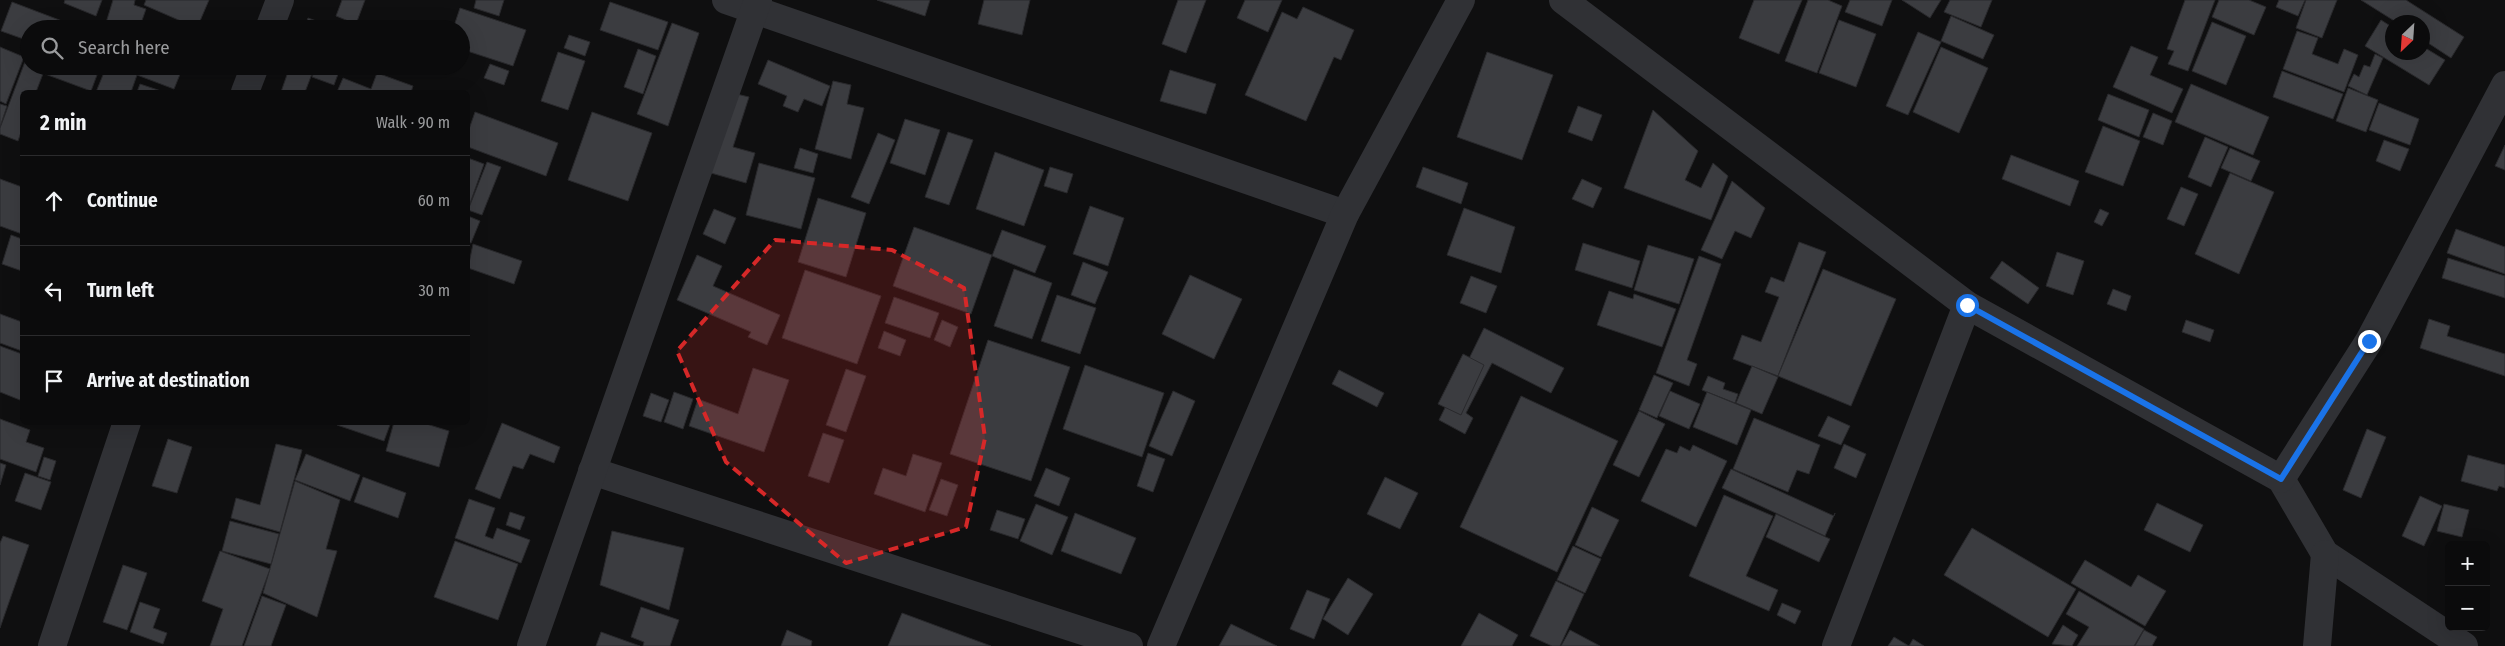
<!DOCTYPE html>
<html lang="en">
<head>
<meta charset="utf-8">
<style>
  body { margin:0; font-family:"Fira Sans Condensed",sans-serif; background:#19191a; color:#f1f3f6 }
  .controls { position:absolute; right:15px; bottom:15px; display:grid; overflow:hidden; border-radius:8px; box-shadow:0 5px 20px #0002 }
  .controls button { width:45px; height:45px; display:grid; place-items:center; padding:0; border:0; border-bottom:1px solid #2b2b2d; background:#0b0b0c; color:#f1f3f6; font:25px sans-serif }
  .compass { position:absolute; left:2385px; top:15px; width:45px; height:45px; border-radius:50%; background:#0b0b0c; box-shadow:0 5px 20px #0002; rotate:205deg }
  .stop { position:absolute; width:15px; height:15px; margin:-11px; border:4px solid #1a73e8; border-radius:50%; background:#fff }
  .stop.end { background:#1a73e8; border-color:#fff; box-shadow:0 1px 5px #0008 }
  .list { margin:0; padding:0; list-style:none }
  h2 { display:flex; justify-content:space-between; align-items:center; height:65px; margin:0; padding:0 20px; font-size:21px }
  h2 small { font-size:16px; font-weight:400; color:#9a9b9d }
  .list li { display:grid; grid-template-columns:32px 1fr auto; gap:15px; align-items:center; box-sizing:border-box; height:90px; padding:0 20px; border-top:1px solid #2b2b2d }
  .list b { display:block; font-size:19px; white-space:nowrap }
  .list em { font-size:16px; font-style:normal; color:#9a9b9d }
  .icon { flex:none; width:28px; height:28px; fill:none; stroke:currentColor; stroke-width:2; stroke-linecap:round; stroke-linejoin:round }
  .map { position:relative; flex:none; width:2505px; height:646px; overflow:hidden }
  .search { position:absolute; background:#0b0b0c; box-shadow:0 5px 20px #0002; left:20px; top:20px; width:450px; height:55px; display:flex; align-items:center; gap:12px; box-sizing:border-box; padding:0 18px; border-radius:28px; color:#9a9b9d; font-size:19px }
  .panel { position:absolute; background:#0b0b0c; box-shadow:0 5px 20px #0002; left:20px; top:90px; width:450px; height:335px; border-radius:8px }
  .map>svg:first-child { display:block }
  .building { fill:#3b3c40; stroke:#29292c }
  .lines { fill:none; stroke-linecap:round; stroke-linejoin:round }
  .minor { stroke:#303135; stroke-width:28 }
  .route { stroke:#1a73e8; stroke-width:6 }
  .marked { fill:#d62828; fill-opacity:0.2; stroke:#d62828; stroke-width:4; stroke-dasharray:10 6; stroke-linejoin:round }
</style>
</head>
<body>
<div class="map">
<svg width="2505" height="646" viewBox="0 0 2505 646">
  <rect width="100%" height="100%" fill="#0f0f10"/>
  <g class="building">
    <polygon points="65,0 102,0 96,16 64,3"/>
    <polygon points="113,0 135,0 134,5 146,9 139,29 114,29 105,26"/>
    <polygon points="146,0 209,0 197,28 144,5"/>
    <polygon points="342,0 365,0 356,24 336,16"/>
    <polygon points="476,0 504,0 499,16 474,8"/>
    <polygon points="877,0 930,0 925,16"/>
    <polygon points="984,0 1030,0 1022,35 978,24"/>
    <polygon points="1178,0 1206,0 1186,53 1162,44"/>
    <polygon points="1245,0 1282,0 1268,32 1237,18"/>
    <polygon points="1754,0 1802,0 1779,54 1739,38"/>
    <polygon points="1808,0 1828,0 1842,6 1817,73 1785,61"/>
    <polygon points="1850,0 1892,0 1882,26 1845,12"/>
    <polygon points="1902,0 1941,0 1930,18"/>
    <polygon points="1950,0 1992,0 1981,27 1944,12"/>
    <polygon points="2185,0 2215,0 2188,71 2168,64 2174,51 2167,49"/>
    <polygon points="2219,0 2249,0 2266,7 2254,35 2212,17"/>
    <polygon points="2279,0 2305,0 2298,16 2276,7"/>
    <polygon points="2306,0 2337,0 2322,38 2296,28"/>
    <polygon points="2361,0 2406,0 2464,37 2451,58 2422,39 2422,22 2396,22"/>
    <polygon points="12,2 83,29 29,29 29,41 1,31"/>
    <polygon points="610,2 668,22 658,50 600,30"/>
    <polygon points="1303,7 1354,30 1341,60 1334,57 1306,121 1245,95 1282,12 1297,19"/>
    <polygon points="460,8 526,30 513,66 461,49 461,29 453,29"/>
    <polygon points="1951,16 1994,35 1983,59 1941,41"/>
    <polygon points="308,18 330,26 329,29 304,29"/>
    <polygon points="1839,20 1876,34 1856,87 1819,73"/>
    <polygon points="2381,20 2392,27 2392,52 2422,52 2422,46 2445,60 2429,85 2365,46"/>
    <polygon points="2212,22 2246,36 2226,85 2192,71"/>
    <polygon points="672,23 699,33 668,126 637,114"/>
    <polygon points="2297,31 2318,38 2312,54 2338,64 2344,49 2358,55 2344,92 2283,69"/>
    <polygon points="1918,32 1941,42 1908,115 1886,106"/>
    <polygon points="569,35 590,42 585,56 564,48"/>
    <polygon points="2131,46 2158,57 2150,75 2183,89 2172,113 2113,87"/>
    <polygon points="0,47 24,57 6,104 0,101"/>
    <polygon points="1941,47 1988,68 1959,133 1913,112"/>
    <polygon points="638,49 656,56 643,94 624,87"/>
    <polygon points="29,51 29,66 46,66 36,92 22,92 22,129 18,141 0,134 0,128"/>
    <polygon points="558,52 585,61 568,110 541,101"/>
    <polygon points="1487,52 1553,75 1522,160 1457,137"/>
    <polygon points="2375,54 2383,58 2367,95 2348,86 2354,74 2359,77 2364,65 2370,67"/>
    <polygon points="768,60 830,86 822,106 804,99 798,112 783,106 787,96 758,84"/>
    <polygon points="490,64 509,71 504,85 484,78"/>
    <polygon points="48,66 74,66 97,75 91,91 45,74"/>
    <polygon points="94,66 181,66 183,67 174,89 137,75 131,92 96,92 105,70"/>
    <polygon points="290,66 315,66 305,92 281,92"/>
    <polygon points="317,66 341,66 334,85 312,77"/>
    <polygon points="1170,70 1216,84 1206,114 1160,101"/>
    <polygon points="2282,71 2343,94 2333,119 2273,97"/>
    <polygon points="377,73 413,86 411,92 337,92 343,78 371,89"/>
    <polygon points="833,81 851,85 847,104 864,108 851,159 815,149"/>
    <polygon points="140,84 164,92 137,92"/>
    <polygon points="2191,84 2269,117 2253,155 2175,122"/>
    <polygon points="2348,88 2378,100 2366,132 2336,121"/>
    <polygon points="728,92 749,97 733,147 755,153 746,183 704,171"/>
    <polygon points="2108,94 2149,110 2139,137 2098,120"/>
    <polygon points="2379,103 2419,119 2410,145 2369,130"/>
    <polygon points="0,104 7,106 0,127"/>
    <polygon points="1578,106 1602,115 1592,141 1568,132"/>
    <polygon points="1653,110 1698,151 1685,180 1701,188 1713,163 1728,176 1711,220 1624,188"/>
    <polygon points="475,112 558,143 546,176 468,147 468,132"/>
    <polygon points="592,112 652,133 628,201 568,180"/>
    <polygon points="2153,113 2172,121 2163,145 2143,137"/>
    <polygon points="905,119 940,130 925,175 890,163"/>
    <polygon points="2103,126 2140,141 2123,186 2085,172"/>
    <polygon points="948,132 973,140 949,205 925,197"/>
    <polygon points="878,133 895,140 869,204 851,197"/>
    <polygon points="2205,137 2228,147 2211,187 2188,177"/>
    <polygon points="2384,140 2409,149 2400,171 2376,161"/>
    <polygon points="2505,145 2505,170 2495,166"/>
    <polygon points="800,148 818,154 813,173 794,168"/>
    <polygon points="2230,148 2260,161 2251,181 2221,168"/>
    <polygon points="995,152 1044,170 1024,226 976,209"/>
    <polygon points="2011,155 2079,181 2070,206 2002,179"/>
    <polygon points="468,158 484,164 468,209"/>
    <polygon points="487,162 501,167 482,215 468,210"/>
    <polygon points="759,163 815,178 801,229 746,215"/>
    <polygon points="1050,167 1073,174 1067,193 1044,186"/>
    <polygon points="1423,167 1468,183 1461,204 1416,187"/>
    <polygon points="2230,173 2274,192 2239,274 2195,254"/>
    <polygon points="0,179 22,187 22,234 0,226"/>
    <polygon points="1582,179 1602,188 1593,208 1572,199"/>
    <polygon points="1732,181 1765,208 1751,238 1735,231 1722,259 1701,250"/>
    <polygon points="2181,187 2198,194 2184,226 2167,219"/>
    <polygon points="818,198 866,213 846,277 798,262"/>
    <polygon points="1090,206 1124,218 1108,266 1073,254"/>
    <polygon points="1464,208 1515,227 1501,273 1447,255"/>
    <polygon points="714,209 736,218 725,244 703,234"/>
    <polygon points="2100,209 2109,213 2102,226 2094,222"/>
    <polygon points="468,216 480,221 471,243 468,242"/>
    <polygon points="914,227 992,255 971,314 893,286"/>
    <polygon points="2456,229 2505,247 2505,274 2447,253"/>
    <polygon points="1002,230 1046,246 1035,273 992,256"/>
    <polygon points="11,235 22,239 22,271 2,264"/>
    <polygon points="1799,242 1826,252 1778,376 1733,359 1742,335 1761,342 1779,297 1765,292 1771,277 1784,282"/>
    <polygon points="1583,243 1640,261 1632,288 1575,270"/>
    <polygon points="473,244 522,261 514,284 468,268"/>
    <polygon points="1648,245 1694,259 1679,304 1634,290"/>
    <polygon points="2057,252 2084,261 2073,295 2046,286"/>
    <polygon points="697,255 722,266 713,286 780,315 767,345 748,337 751,332 677,300"/>
    <polygon points="1699,256 1721,264 1687,360 1697,364 1689,386 1656,373"/>
    <polygon points="2448,258 2505,276 2505,298 2442,278"/>
    <polygon points="2002,261 2039,288 2028,304 1990,278"/>
    <polygon points="1083,262 1108,272 1095,304 1071,295"/>
    <polygon points="1014,269 1052,283 1032,339 994,326"/>
    <polygon points="1823,269 1896,299 1851,406 1778,376"/>
    <polygon points="805,270 881,296 857,364 782,338"/>
    <polygon points="1190,275 1242,299 1214,359 1162,334"/>
    <polygon points="1471,276 1497,286 1486,313 1460,303"/>
    <polygon points="2113,289 2131,296 2126,311 2107,304"/>
    <polygon points="1609,291 1633,299 1634,294 1676,309 1662,347 1597,325"/>
    <polygon points="1057,295 1096,308 1080,354 1041,341"/>
    <polygon points="894,297 939,313 930,338 885,323"/>
    <polygon points="0,314 22,322 22,351 0,343"/>
    <polygon points="2429,319 2450,326 2447,336 2505,354 2505,376 2420,348"/>
    <polygon points="942,320 958,327 950,347 934,340"/>
    <polygon points="2186,320 2214,330 2210,342 2182,332"/>
    <polygon points="1484,328 1564,368 1551,393 1492,363 1466,413 1473,418 1465,434 1439,420"/>
    <polygon points="884,331 906,340 900,356 878,348"/>
    <polygon points="988,340 1070,367 1031,481 950,454"/>
    <polygon points="0,346 22,354 22,395 20,400 0,392"/>
    <polygon points="1463,354 1484,365 1461,415 1438,404"/>
    <polygon points="1085,365 1164,393 1142,457 1063,429"/>
    <polygon points="1752,366 1778,377 1762,414 1736,403"/>
    <polygon points="753,368 789,380 764,452 689,426 698,399 738,414"/>
    <polygon points="846,369 866,376 846,432 826,425"/>
    <polygon points="1339,370 1384,393 1377,407 1332,384"/>
    <polygon points="1654,375 1673,383 1657,418 1639,410"/>
    <polygon points="1708,376 1725,383 1723,389 1738,394 1735,403 1702,390"/>
    <polygon points="1173,391 1195,401 1172,456 1149,446"/>
    <polygon points="1670,391 1700,404 1689,429 1659,416"/>
    <polygon points="674,392 693,399 683,429 664,422"/>
    <polygon points="1707,392 1751,410 1737,445 1693,427"/>
    <polygon points="651,393 669,400 661,422 643,416"/>
    <polygon points="1521,396 1618,441 1557,572 1460,527"/>
    <polygon points="1639,411 1665,424 1639,477 1613,465"/>
    <polygon points="1828,416 1850,426 1841,445 1818,436"/>
    <polygon points="1754,418 1820,445 1809,474 1797,470 1788,492 1733,469"/>
    <polygon points="0,419 30,430 26,442 44,448 36,472 0,459"/>
    <polygon points="338,422 391,422 384,441 337,425"/>
    <polygon points="394,422 420,422 449,431 439,467 386,451"/>
    <polygon points="502,423 560,447 554,463 530,454 523,469 513,466 500,499 475,489"/>
    <polygon points="2367,429 2386,437 2361,498 2343,490"/>
    <polygon points="823,433 844,440 829,483 808,476"/>
    <polygon points="168,439 192,447 177,493 152,486"/>
    <polygon points="276,444 302,450 280,532 231,518 236,498 260,505"/>
    <polygon points="1844,444 1866,454 1856,478 1834,468"/>
    <polygon points="1693,445 1727,461 1696,527 1641,501 1666,449 1677,453 1680,446 1690,451"/>
    <polygon points="1148,453 1165,459 1153,492 1137,486"/>
    <polygon points="306,454 360,475 350,501 295,480"/>
    <polygon points="913,454 942,463 925,512 874,494 883,468 906,476"/>
    <polygon points="2468,455 2505,465 2505,488 2499,486 2497,491 2461,481"/>
    <polygon points="44,457 56,461 50,480 38,476"/>
    <polygon points="0,463 6,465 0,485"/>
    <polygon points="1046,468 1070,478 1059,506 1034,496"/>
    <polygon points="1731,469 1834,516 1835,513 1825,536 1722,488"/>
    <polygon points="25,473 51,482 41,510 15,501"/>
    <polygon points="363,477 406,493 398,518 354,502"/>
    <polygon points="1385,477 1418,493 1400,529 1367,514"/>
    <polygon points="941,479 958,485 947,516 929,510"/>
    <polygon points="295,481 340,500 326,549 337,551 317,617 263,593"/>
    <polygon points="1724,495 1773,516 1746,576 1778,590 1769,611 1689,576"/>
    <polygon points="2420,496 2442,506 2424,546 2402,536"/>
    <polygon points="469,499 495,508 485,536 493,539 497,528 530,540 521,563 455,538"/>
    <polygon points="2157,503 2203,525 2190,552 2144,530"/>
    <polygon points="1036,504 1068,517 1052,555 1020,541"/>
    <polygon points="2444,504 2469,510 2462,537 2437,531"/>
    <polygon points="1592,507 1619,520 1601,557 1575,545"/>
    <polygon points="997,510 1025,519 1018,539 990,530"/>
    <polygon points="510,512 525,517 520,530 506,525"/>
    <polygon points="1075,513 1136,538 1121,574 1061,551"/>
    <polygon points="1776,514 1830,539 1819,562 1766,537"/>
    <polygon points="230,521 279,534 271,564 222,551"/>
    <polygon points="1972,528 2076,589 2048,637 1944,575"/>
    <polygon points="612,531 684,548 669,610 600,585"/>
    <polygon points="3,536 29,545 0,628 0,543"/>
    <polygon points="455,541 518,564 498,620 434,597"/>
    <polygon points="1573,546 1601,559 1585,593 1557,580"/>
    <polygon points="220,551 270,569 242,646 210,646 223,609 202,601"/>
    <polygon points="2085,560 2131,587 2138,575 2166,591 2145,626 2071,583"/>
    <polygon points="123,565 147,573 127,630 103,622"/>
    <polygon points="1348,578 1373,594 1348,635 1323,619"/>
    <polygon points="1556,581 1584,594 1560,646 1552,646 1530,636"/>
    <polygon points="1307,590 1330,599 1314,639 1290,629"/>
    <polygon points="2079,591 2144,629 2134,646 2077,646 2089,627 2066,614"/>
    <polygon points="262,596 286,605 271,646 244,646"/>
    <polygon points="140,602 160,609 153,628 167,633 163,644 130,632"/>
    <polygon points="1782,603 1801,611 1795,624 1777,615"/>
    <polygon points="641,607 679,620 670,646 643,646 644,642 631,637"/>
    <polygon points="902,613 991,646 888,646"/>
    <polygon points="1479,613 1518,635 1512,646 1461,646"/>
    <polygon points="1231,624 1277,646 1219,646"/>
    <polygon points="2063,625 2078,635 2072,646 2052,644"/>
    <polygon points="787,630 812,641 811,646 781,646"/>
    <polygon points="1570,630 1600,646 1561,646"/>
    <polygon points="2144,630 2157,637 2152,646 2135,646"/>
    <polygon points="601,632 640,646 596,646"/>
    <polygon points="1894,637 1909,646 1913,639 1924,646 1888,646"/>
  </g>
  <g class="lines">
    <g class="minor">
      <polyline points="726,0 1345,214"/>
      <polyline points="1563,0 1967,305 2281,479 2325,554 2464,646"/>
      <polyline points="269,29 280,0"/>
      <polyline points="245,92 255,66"/>
      <polyline points="592,471 1129,646"/>
      <polyline points="2281,479 2369,341 2505,85"/>
      <polyline points="52,646 127,422"/>
      <polyline points="531,646 758,0"/>
      <polyline points="1161,646 1345,214 1461,0"/>
      <polyline points="1836,646 1967,305"/>
      <polyline points="2317,646 2325,554"/>
    </g>
  </g>
  <g class="lines">
    <polyline class="route" points="1967,305 2281,479 2369,341"/>
  </g>
  <path class="marked" d="M775,240L892,250L964,288L985,438L966,527L846,563L726,462L677,351Z"/>
</svg>
<div class="controls">
<button>+</button>
<button>−</button>
</div>
<svg class="compass" viewBox="-18 -18 36 36"><path d="M0-13l5 13h-10z" fill="#e53935"/><path d="M0 13l5-13h-10z" fill="#9a9b9d"/></svg>
<div class="stop" style="left:1967px;top:305px"></div>
<div class="stop end" style="left:2369px;top:341px"></div>
<div class="search"><svg class="icon" aria-label="search" viewBox="0 0 24 24"><circle cx="10" cy="10" r="6"/><path d="M15 15l6 6"/></svg>Search here</div>
<section class="panel">
<h2>2 min<small>Walk · 90 m</small></h2>
<ul class="list">
<li><svg class="icon" aria-label="ahead" viewBox="0 0 24 24"><path d="M12 20V5M6 11l6-6 6 6"/></svg><div><b>Continue</b></div><em>60 m</em></li>
<li><svg class="icon" aria-label="left" viewBox="0 0 24 24"><path d="M17 20v-9H6M10 6l-5 5 5 5"/></svg><div><b>Turn left</b></div><em>30 m</em></li>
<li><svg class="icon" aria-label="arrive" viewBox="0 0 24 24"><path d="M6 21V4h12l-3 4 3 4H6"/></svg><div><b>Arrive at destination</b></div></li>
</ul>
</section>
</div>
</body>
</html>
